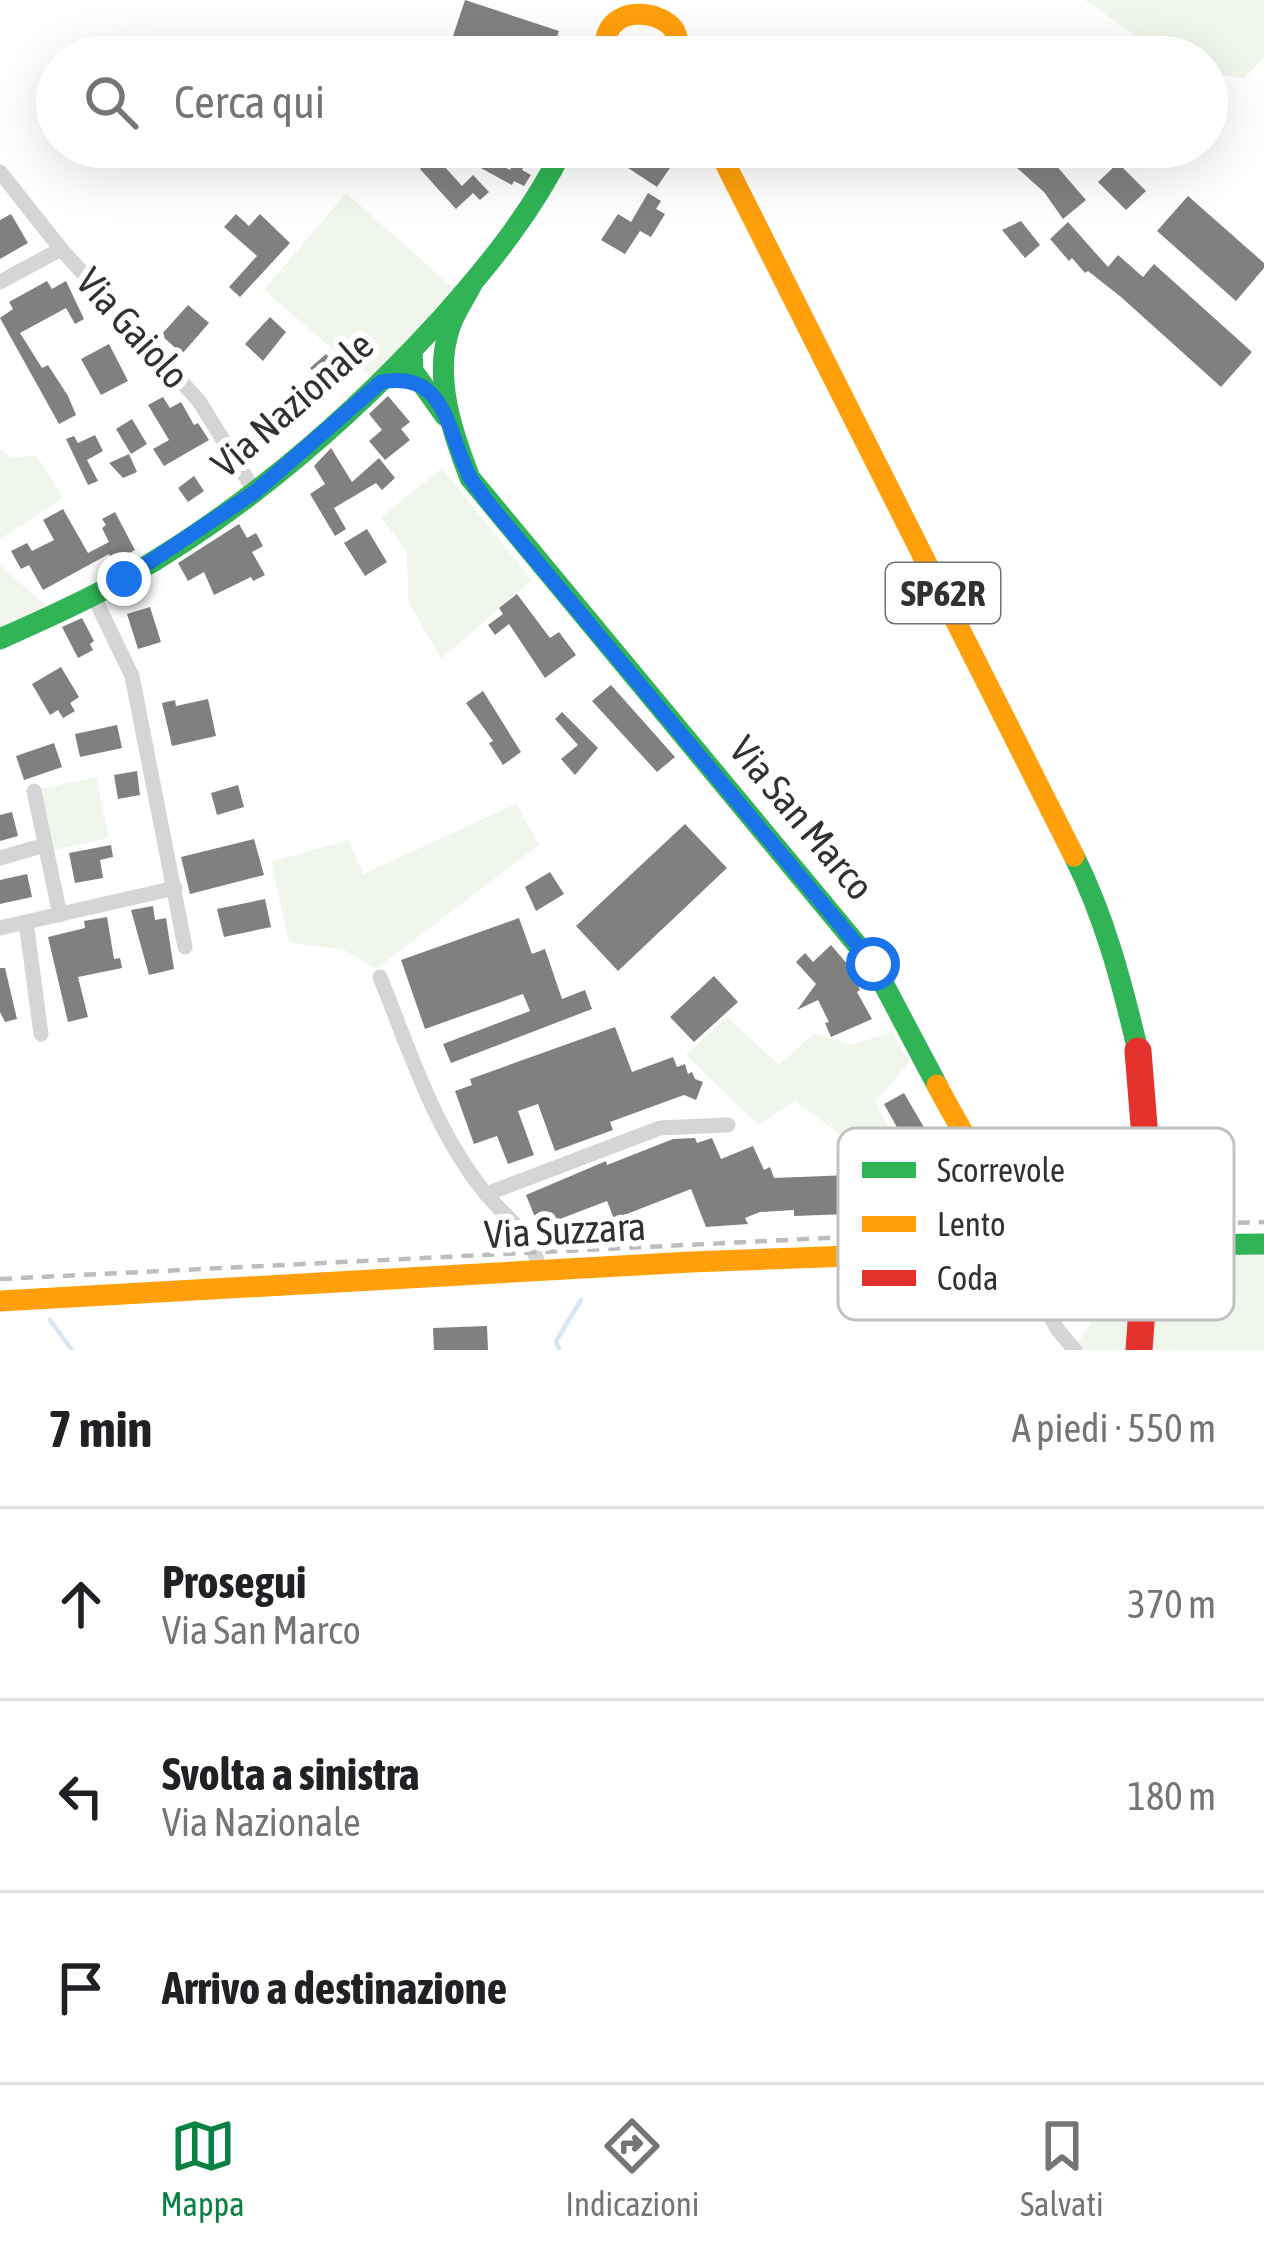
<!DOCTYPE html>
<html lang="it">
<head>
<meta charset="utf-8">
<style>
  body { margin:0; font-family:"Asap Condensed",sans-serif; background:#f2f2f2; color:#202124 }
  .stop { position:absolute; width:36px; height:36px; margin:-27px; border:9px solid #1a73e8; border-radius:50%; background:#fff }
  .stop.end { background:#1a73e8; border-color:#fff; box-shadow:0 3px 12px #0008 }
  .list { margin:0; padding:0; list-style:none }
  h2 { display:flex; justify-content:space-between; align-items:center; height:156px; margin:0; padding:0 48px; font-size:51px }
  h2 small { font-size:39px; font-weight:400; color:#757577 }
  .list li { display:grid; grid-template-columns:78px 1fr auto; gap:36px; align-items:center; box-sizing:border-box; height:192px; padding:0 48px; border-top:3px solid #e0e0e0 }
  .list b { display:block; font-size:45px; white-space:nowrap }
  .list p { margin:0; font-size:39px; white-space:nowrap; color:#757577 }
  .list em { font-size:39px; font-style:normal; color:#757577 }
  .icon { flex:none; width:66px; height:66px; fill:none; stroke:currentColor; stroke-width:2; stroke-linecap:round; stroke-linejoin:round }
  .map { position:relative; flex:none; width:1264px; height:1350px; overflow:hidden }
  .search { position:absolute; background:#fff; box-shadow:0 12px 48px #0002; left:36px; right:36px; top:36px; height:132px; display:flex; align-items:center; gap:30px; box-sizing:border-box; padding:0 42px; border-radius:66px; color:#757577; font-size:45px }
  .sheet { height:732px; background:#fff }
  nav { display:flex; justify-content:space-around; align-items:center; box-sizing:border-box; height:168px; border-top:3px solid #e0e0e0; background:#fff; font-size:33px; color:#757577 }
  nav a { display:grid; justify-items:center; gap:6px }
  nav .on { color:#0b8043 }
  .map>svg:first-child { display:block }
  .green { fill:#f1f6ed }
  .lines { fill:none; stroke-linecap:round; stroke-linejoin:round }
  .stream { stroke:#d9e7f4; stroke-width:4.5 }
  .building { fill:#808080 }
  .street { stroke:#d5d5d5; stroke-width:15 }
  .fast { stroke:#30b455; stroke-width:21 }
  .slow { stroke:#ff9f0a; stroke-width:21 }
  .rail { stroke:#bdbdbd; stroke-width:4.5; stroke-dasharray:12 9; stroke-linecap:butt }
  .jam-bridge { stroke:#e5322d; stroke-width:27 }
  .route { stroke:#1a73e8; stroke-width:15 }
  .labels { text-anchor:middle; stroke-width:12; stroke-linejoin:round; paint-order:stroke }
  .shield { fill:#fff; stroke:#6f6f6f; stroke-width:3 }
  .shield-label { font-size:36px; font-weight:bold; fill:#313131 }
  .street-label { font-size:39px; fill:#313131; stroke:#fff }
  .key { fill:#fff; stroke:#c1c1c1; stroke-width:3 }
  .key-label { font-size:33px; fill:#313131 }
</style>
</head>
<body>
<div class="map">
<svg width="1264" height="1350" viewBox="0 0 1264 1350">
  <rect width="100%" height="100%" fill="#fff"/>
  <g class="green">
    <polygon points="1085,0 1264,0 1264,57 1244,78 1207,73 1207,57 1166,57"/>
    <polygon points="346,193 460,294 379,381 338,354 264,290"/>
    <polygon points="0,449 12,457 37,456 63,498 0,539"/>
    <polygon points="442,468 532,580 441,659 408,601 407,552 381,517"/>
    <polygon points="0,565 45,605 0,628"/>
    <polygon points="96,777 109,838 54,850 40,789"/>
    <polygon points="516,804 539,845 376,969 344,950 289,942 271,862 349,840 363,874"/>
    <polygon points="727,1017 779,1065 814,1033 851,1045 892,1032 910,1062 875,1102 908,1161 877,1162 795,1101 758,1125 686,1055"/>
    <polygon points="1264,1245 1264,1350 1078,1350 1075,1347 1139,1250"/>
  </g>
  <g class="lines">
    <g class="stream">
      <polyline points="50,1320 72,1350"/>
      <polyline points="559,1350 556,1341 581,1300"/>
    </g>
  </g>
  <g class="building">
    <polygon points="465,0 559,31 554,46 531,39 525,57 446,57"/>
    <polygon points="521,147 531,152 522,170 531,175 524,186 514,181 512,185 479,167 485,157 510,170"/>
    <polygon points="633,147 651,147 674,162 657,187 622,164"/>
    <polygon points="1020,147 1047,147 1059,158 1054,163 1086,200 1063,219 1044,192 1008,160"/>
    <polygon points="434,155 462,186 473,175 489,192 480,200 473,193 456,209 420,169"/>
    <polygon points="1118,163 1146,191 1126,210 1098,182"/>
    <polygon points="648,193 661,201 656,209 665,214 651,237 640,231 625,254 601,240 618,214 631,222"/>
    <polygon points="1188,196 1264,263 1264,268 1236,301 1157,231"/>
    <polygon points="11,214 28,243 0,259 0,220"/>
    <polygon points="236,214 249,226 260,214 290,243 240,297 229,287 257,256 224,227"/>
    <polygon points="1021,221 1040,245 1025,258 1002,230"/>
    <polygon points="1068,222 1108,267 1118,255 1143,277 1154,264 1252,352 1221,387 1121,297 1088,271 1085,273 1072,258 1069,261 1050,239"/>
    <polygon points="47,281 52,289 66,281 84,319 75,324 66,308 20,333 42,368 48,365 68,396 76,415 59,424 0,318 13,309 9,302"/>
    <polygon points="188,305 209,323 182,354 161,335"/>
    <polygon points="270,317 286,332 263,361 245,344"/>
    <polygon points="109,344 128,381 101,395 81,359"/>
    <polygon points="326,354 348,377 332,392 310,368"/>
    <polygon points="388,396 410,422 401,429 410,440 385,460 369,441 382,430 369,414"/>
    <polygon points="163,397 170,408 181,402 194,425 198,423 209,440 164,466 153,449 169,440 148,405"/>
    <polygon points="132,419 147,444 131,454 116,429"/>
    <polygon points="95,435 103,451 87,460 98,481 88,485 66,439 74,436 78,443"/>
    <polygon points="331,448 352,482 379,458 395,478 382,490 376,483 334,508 346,529 335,536 310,494 325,484 314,466"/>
    <polygon points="129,454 137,472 123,478 109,463"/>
    <polygon points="194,476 204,491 188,502 178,488"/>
    <polygon points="63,509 88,553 109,542 102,528 106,525 102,519 115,512 135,550 113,562 109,554 43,590 29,565 21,569 11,551 27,543 32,551 54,540 43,520"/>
    <polygon points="239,524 247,538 256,533 263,546 252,552 265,575 253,581 251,577 214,595 204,572 188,581 178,563"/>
    <polygon points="367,529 387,562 365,576 344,543"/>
    <polygon points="517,594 550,638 559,632 576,655 545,678 509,624 495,635 488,625 503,614 499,608"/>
    <polygon points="150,607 161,642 138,649 127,614"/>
    <polygon points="82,618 94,641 90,644 93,650 78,658 62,627"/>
    <polygon points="61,667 79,697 70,703 75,711 63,718 58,710 50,715 32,684"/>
    <polygon points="611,685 675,757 657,772 592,701"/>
    <polygon points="483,691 521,752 503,765 489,743 493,741 466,703"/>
    <polygon points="208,699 216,736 172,746 162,703 175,700 176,706"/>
    <polygon points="562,712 598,748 575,775 561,759 578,745 555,719"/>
    <polygon points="117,725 122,748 80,757 75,734"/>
    <polygon points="54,743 62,767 24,780 16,756"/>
    <polygon points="137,771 140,795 118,799 114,775"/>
    <polygon points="238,785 244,807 217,815 211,793"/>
    <polygon points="12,812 18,836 0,841 0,815"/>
    <polygon points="685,824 727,868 618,971 576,926"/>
    <polygon points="254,839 264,875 190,894 181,857"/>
    <polygon points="111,845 113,857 100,860 103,878 75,883 69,853"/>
    <polygon points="550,872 564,894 536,911 525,887"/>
    <polygon points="27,874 32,897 0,904 0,880"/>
    <polygon points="265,899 271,927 224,937 217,909"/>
    <polygon points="153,906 155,920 166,918 174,969 149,975 131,910"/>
    <polygon points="107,917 114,959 120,958 122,968 78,977 88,1017 68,1022 48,937 85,928 84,921"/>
    <polygon points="519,918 532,954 545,949 562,999 585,990 592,1009 451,1063 443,1044 530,1011 523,994 425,1029 401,960"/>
    <polygon points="831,945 848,965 860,990 857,992 872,1019 831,1037 825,1023 829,1022 818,1000 797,1010 816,984 796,962 805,953 813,962"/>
    <polygon points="0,968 5,968 17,1019 5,1022 0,1012"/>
    <polygon points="714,976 738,1002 694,1042 670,1017"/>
    <polygon points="615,1027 632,1072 673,1057 677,1067 685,1064 688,1074 692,1072 695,1079 703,1082 696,1100 684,1095 610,1122 613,1130 555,1151 538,1104 518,1111 534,1155 508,1164 497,1136 474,1144 455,1091 472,1085 470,1079"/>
    <polygon points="904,1093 929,1136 908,1147 884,1104"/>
    <polygon points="695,1138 697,1143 712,1138 721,1159 753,1146 764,1170 770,1167 774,1178 875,1174 876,1207 848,1208 848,1214 794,1216 794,1210 760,1212 745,1218 748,1224 706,1227 691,1189 614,1219 607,1201 539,1227 526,1195 606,1161 607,1165 673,1139"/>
    <polygon points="487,1326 488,1350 434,1350 433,1328"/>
  </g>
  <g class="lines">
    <g class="street">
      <polyline points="0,172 61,249 199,401 255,492"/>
      <polyline points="0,282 61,249"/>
      <polyline points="93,595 132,676 185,947"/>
      <polyline points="34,791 60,915"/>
      <polyline points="0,858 45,845"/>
      <polyline points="26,922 41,1034"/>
      <polyline points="0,928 175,888"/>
      <path d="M380,977C410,1051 435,1133 487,1195C508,1220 535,1236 539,1270"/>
      <polyline points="486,1194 660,1128 728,1125"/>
      <polyline points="1011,1248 1058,1330 1075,1350"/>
    </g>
    <g class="fast">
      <path d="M472,284C465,298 455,312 450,327C433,376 452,432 470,478L873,964L937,1085"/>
      <polyline points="412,351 413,371 445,416"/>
      <path d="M0,639C42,620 84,602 124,579C243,511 349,420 442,318C489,265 533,211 564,147"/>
      <path d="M1074,856C1105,918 1122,983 1138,1051"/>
      <polyline points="1166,1245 1264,1244"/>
      <polyline points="932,1253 1134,1245"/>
    </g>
    <g class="slow">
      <path d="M606,57C596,0 670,7 677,37C677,40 675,53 674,57"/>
      <polyline points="717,147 1074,856"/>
      <path d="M937,1085C963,1136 1002,1191 1011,1248"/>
      <polyline points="0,1301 691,1262 932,1253"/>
    </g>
    <polyline class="rail" points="0,1279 1008,1229 1264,1222"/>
    <polyline class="jam-bridge" points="1138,1051 1150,1200 1139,1350"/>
  </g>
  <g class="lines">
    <path class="route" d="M124,579L255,492L381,382C449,369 447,437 471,479C476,487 483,495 488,503L873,964"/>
  </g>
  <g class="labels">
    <rect class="shield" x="886" y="563" width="114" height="60" rx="9"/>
    <g class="shield-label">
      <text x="943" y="606">SP62R</text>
    </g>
    <g class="street-label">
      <text transform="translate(133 328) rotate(48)" y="14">Via Gaiolo</text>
      <text transform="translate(292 404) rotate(-41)" y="14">Via Nazionale</text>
      <text transform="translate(802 818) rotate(50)" y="14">Via San Marco</text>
      <text transform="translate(565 1230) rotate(-3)" y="14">Via Suzzara</text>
    </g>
  </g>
  <rect x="838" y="1128" width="396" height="192" rx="18" class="key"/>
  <rect x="862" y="1162" width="54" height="16" fill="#30b455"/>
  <rect x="862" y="1216" width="54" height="16" fill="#ff9f0a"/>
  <rect x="862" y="1270" width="54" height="16" fill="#e5322d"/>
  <g class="key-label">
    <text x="937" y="1182">Scorrevole</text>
    <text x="937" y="1236">Lento</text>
    <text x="937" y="1290">Coda</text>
  </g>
</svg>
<div class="stop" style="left:873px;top:964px"></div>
<div class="stop end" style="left:124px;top:579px"></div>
<div class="search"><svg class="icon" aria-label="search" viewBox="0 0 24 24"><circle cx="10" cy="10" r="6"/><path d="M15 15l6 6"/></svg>Cerca qui</div>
</div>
<section class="sheet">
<h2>7 min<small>A piedi · 550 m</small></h2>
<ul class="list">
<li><svg class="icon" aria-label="ahead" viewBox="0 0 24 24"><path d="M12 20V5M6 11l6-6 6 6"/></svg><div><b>Prosegui</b><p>Via San Marco</p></div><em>370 m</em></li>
<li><svg class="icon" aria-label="left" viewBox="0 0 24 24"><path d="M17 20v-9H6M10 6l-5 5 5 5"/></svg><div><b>Svolta a sinistra</b><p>Via Nazionale</p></div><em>180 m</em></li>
<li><svg class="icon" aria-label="arrive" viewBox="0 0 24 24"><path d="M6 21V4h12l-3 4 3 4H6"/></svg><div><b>Arrivo a destinazione</b></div></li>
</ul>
</section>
<nav>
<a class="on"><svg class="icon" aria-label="map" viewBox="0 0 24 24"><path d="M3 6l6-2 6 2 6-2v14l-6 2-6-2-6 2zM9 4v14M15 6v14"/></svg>Mappa</a>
<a><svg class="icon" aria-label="directions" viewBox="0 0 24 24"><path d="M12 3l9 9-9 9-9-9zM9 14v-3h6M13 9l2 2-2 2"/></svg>Indicazioni</a>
<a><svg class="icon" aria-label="saved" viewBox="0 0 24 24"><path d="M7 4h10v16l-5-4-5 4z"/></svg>Salvati</a>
</nav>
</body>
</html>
